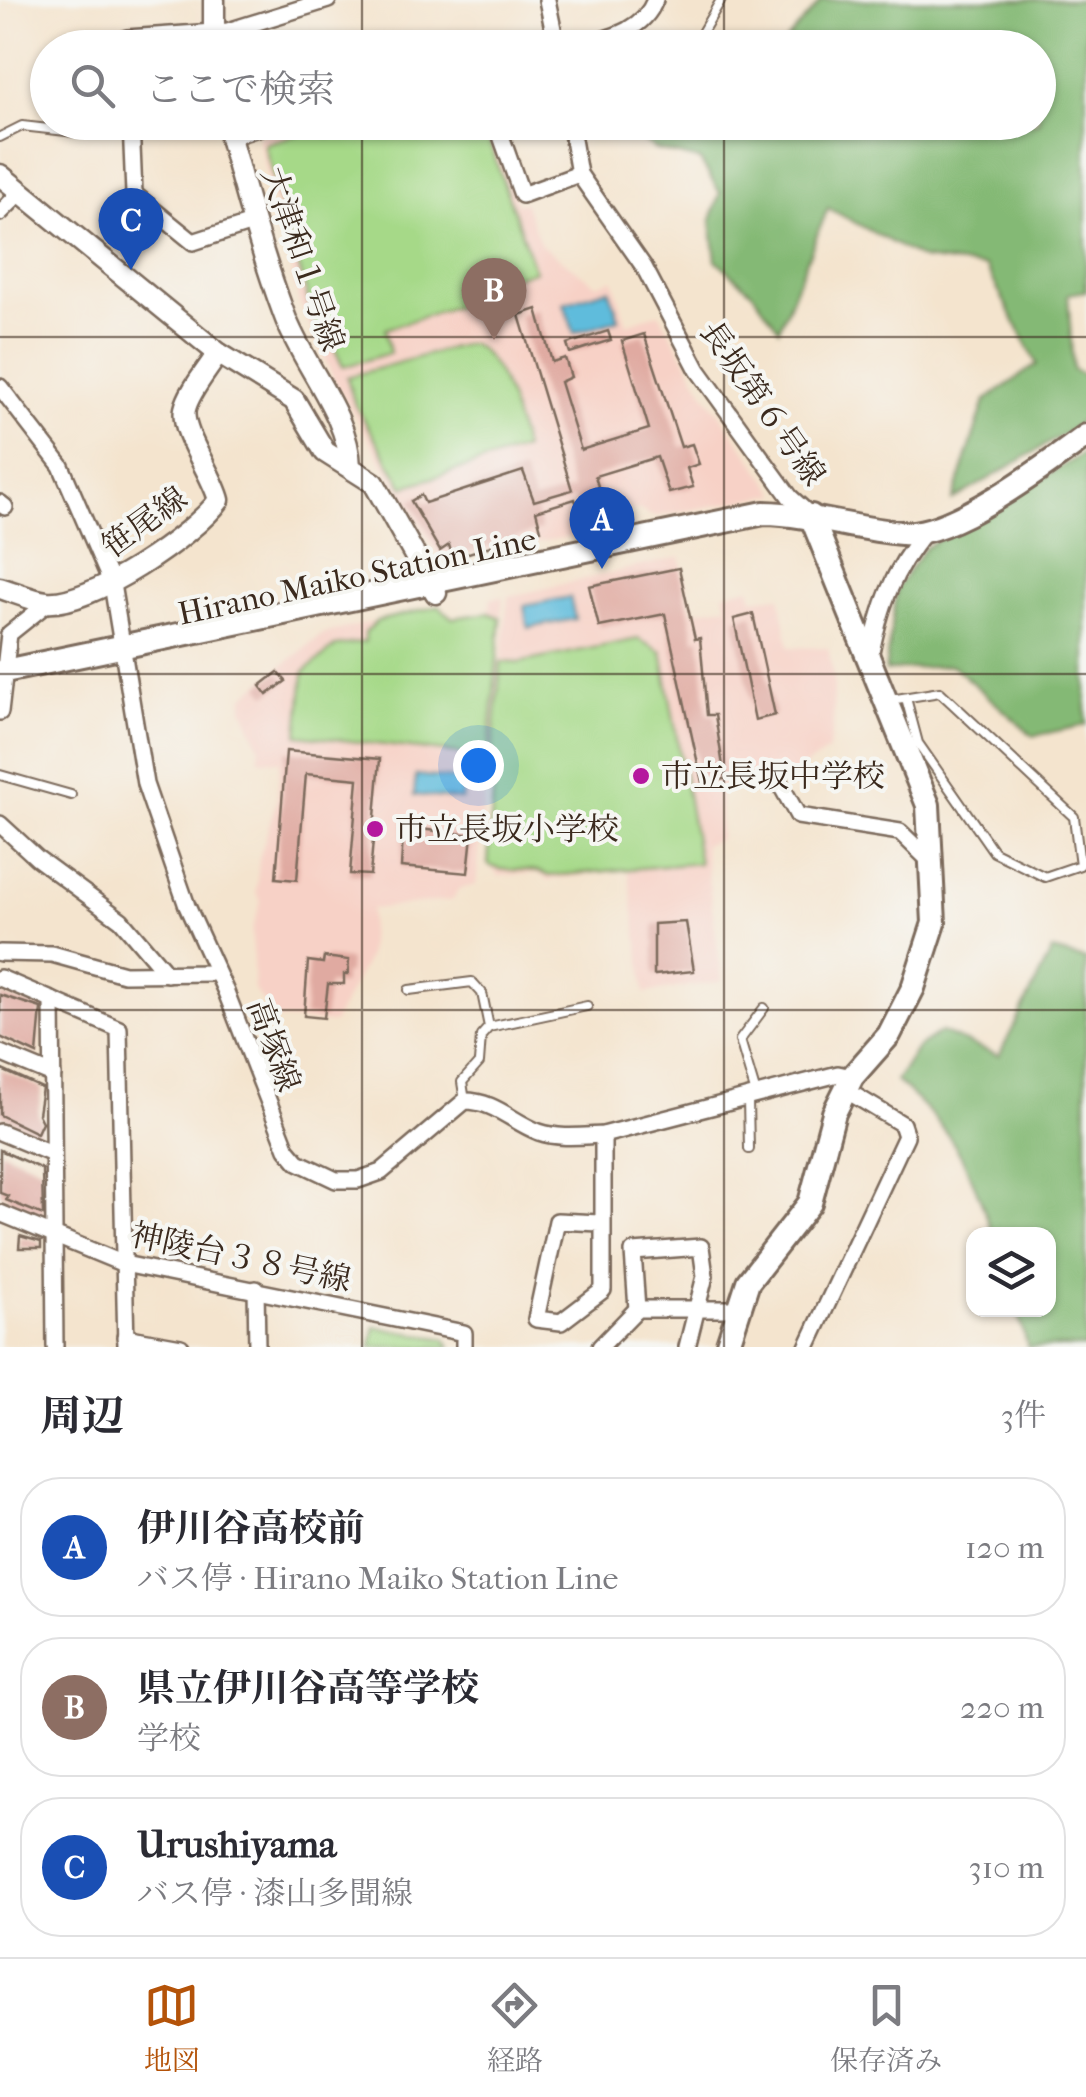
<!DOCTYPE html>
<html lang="ja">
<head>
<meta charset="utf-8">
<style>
  body { margin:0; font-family:"IM FELL French Canon","Noto Serif JP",serif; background:#f7f7f7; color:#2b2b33 }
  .controls { position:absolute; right:30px; bottom:30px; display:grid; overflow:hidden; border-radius:20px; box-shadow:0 2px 8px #0004 }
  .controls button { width:90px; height:90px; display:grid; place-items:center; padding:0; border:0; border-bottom:2px solid #e1e1e2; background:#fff; color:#2b2b33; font:50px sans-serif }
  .you { position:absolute; left:478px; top:765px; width:35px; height:35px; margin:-25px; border:8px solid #fff; border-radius:50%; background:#1a73e8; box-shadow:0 0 0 15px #1a73e833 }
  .badge { display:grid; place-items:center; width:65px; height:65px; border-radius:50%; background:#b45309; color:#fff; font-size:32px; font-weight:700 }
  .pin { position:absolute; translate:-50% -82px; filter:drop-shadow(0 2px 5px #0008) }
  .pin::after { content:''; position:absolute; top:52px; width:35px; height:30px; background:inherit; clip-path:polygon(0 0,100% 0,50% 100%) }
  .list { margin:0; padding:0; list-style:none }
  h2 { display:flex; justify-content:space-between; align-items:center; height:130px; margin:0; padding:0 40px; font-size:42px }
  h2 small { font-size:32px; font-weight:400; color:#7c7c81 }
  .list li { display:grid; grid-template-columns:65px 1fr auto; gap:30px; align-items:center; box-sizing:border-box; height:140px; margin:0 20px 20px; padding:0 20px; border:2px solid #e1e1e2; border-radius:40px }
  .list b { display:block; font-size:38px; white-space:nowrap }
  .list p { margin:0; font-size:32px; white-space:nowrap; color:#7c7c81 }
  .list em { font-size:32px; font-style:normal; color:#7c7c81 }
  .icon { flex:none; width:55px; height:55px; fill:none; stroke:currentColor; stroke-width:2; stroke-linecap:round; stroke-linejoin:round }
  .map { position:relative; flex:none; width:1086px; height:1347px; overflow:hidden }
  .search { position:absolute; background:#fff; box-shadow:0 2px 8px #0004; left:30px; right:30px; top:30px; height:110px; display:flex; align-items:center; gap:25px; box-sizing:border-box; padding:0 35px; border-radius:55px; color:#7c7c81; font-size:38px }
  .sheet { height:610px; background:#fff }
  nav { display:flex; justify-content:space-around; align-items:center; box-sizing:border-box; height:140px; border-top:2px solid #e1e1e2; background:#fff; font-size:28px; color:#7c7c81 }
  nav a { display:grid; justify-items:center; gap:5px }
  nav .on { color:#b45309 }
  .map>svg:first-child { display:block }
  .built { fill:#f7d1c6 }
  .green { fill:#a6d988; stroke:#708253; stroke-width:2.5 }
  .forest { fill:#84b974; stroke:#607249; stroke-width:2.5 }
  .water { fill:#5ebcdc; stroke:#4c737d; stroke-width:2.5 }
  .building { fill:#e0aaa1 }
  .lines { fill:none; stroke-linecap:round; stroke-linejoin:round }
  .service-casing { stroke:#7c6b5c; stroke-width:12 }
  .minor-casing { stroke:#7c6b5c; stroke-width:20 }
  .tertiary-casing { stroke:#7c6b5c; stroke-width:25 }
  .secondary-casing { stroke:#7c6b5c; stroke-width:28 }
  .service { stroke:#fff; stroke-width:8 }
  .minor { stroke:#fff; stroke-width:15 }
  .tertiary { stroke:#fff; stroke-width:20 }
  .secondary { stroke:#fff; stroke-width:22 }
  .grid { fill:none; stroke:#3b2a1e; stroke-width:2.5; stroke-opacity:0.55 }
  .poi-dot { fill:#b5179e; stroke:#f6f6f2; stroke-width:4 }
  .labels { text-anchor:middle; stroke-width:8; stroke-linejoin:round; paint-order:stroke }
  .street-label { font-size:32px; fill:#3b2a1e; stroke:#f6f6f2 }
  .poi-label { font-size:32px; fill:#3b2a1e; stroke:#f6f6f2; text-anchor:start }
</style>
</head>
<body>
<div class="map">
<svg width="1086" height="1347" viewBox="0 0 1086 1347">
  <rect width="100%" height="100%" fill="#f6f6f2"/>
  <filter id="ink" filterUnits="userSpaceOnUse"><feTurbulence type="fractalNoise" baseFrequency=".01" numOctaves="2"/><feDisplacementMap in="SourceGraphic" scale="20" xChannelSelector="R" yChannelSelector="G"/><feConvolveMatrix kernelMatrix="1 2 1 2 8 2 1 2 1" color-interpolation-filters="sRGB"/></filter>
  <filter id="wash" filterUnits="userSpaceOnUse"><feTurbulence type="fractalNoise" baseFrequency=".0048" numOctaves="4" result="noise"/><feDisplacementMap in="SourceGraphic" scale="40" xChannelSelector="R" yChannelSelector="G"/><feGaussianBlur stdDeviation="2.25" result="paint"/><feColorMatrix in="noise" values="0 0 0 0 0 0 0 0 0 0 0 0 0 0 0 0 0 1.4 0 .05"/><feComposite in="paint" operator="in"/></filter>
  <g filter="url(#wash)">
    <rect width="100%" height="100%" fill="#f4e4ce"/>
    <g class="built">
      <polygon points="306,123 487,123 517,204 524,202 541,245 597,285 613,279 627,324 659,313 706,395 777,494 654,517 638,509 598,519 592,533 452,557 437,554 335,382 299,301 258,137"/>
      <polygon points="680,557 692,611 727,606 724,593 750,587 753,599 780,596 789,647 828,648 834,678 833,727 828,751 785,779 721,790 720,839 704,845 722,981 645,993 628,869 548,880 538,873 499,876 488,864 494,781 490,773 508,597"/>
      <polygon points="503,597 476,885 458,889 453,900 371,909 368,957 333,1023 276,1019 254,990 252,931 261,901 256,892 259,859 277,799 280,761 258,759 260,747 243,709 244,696 323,634 439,606 452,618 489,613 491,598"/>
    </g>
    <g class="green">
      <polygon points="372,122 465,123 469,133 484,128 535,271 476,288 478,299 385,329 390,353 343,367 325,327 317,330 264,144 319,128 328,136"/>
      <path d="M469,343C503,358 514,416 524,449L404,487L355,405L347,377Z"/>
      <polygon points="439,606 452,618 489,613 501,618 488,757 298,735 304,672 336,646 365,642 365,633 377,621"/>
      <path d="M638,639L662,652L699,863L549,876C529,863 508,877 488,864L494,781L490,773L501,662L518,663Z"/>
      <polygon points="375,1327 445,1339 450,1347 371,1347"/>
    </g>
    <g class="forest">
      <polygon points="822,0 1086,0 1086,291 1068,294 1073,370 1086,376 1086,416 1071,430 953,500 985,401 1037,364 986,267 922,259 828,208 779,329 753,293 716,260 711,220 720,193 700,160 654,149 630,129 633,122 1038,122 1038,48 781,47"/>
      <polygon points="1086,452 1086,725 1033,736 952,665 885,671 897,587 925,548"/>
      <path d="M1052,951L1086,960V1347H1028L1017,1310H1048V1234H993C967,1162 956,1132 896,1081L917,1048L941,1032L999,1056Z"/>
    </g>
    <g class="water">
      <polygon points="609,289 619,319 574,333 564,303"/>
      <polygon points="570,597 575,619 528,628 524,606"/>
      <polygon points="416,775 464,780 462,800 414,795"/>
    </g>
    <g id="blocks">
      <g class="building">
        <polygon points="537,309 552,362 565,358 571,377 560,382 581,450 649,429 622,341 644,334 681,447 692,444 699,464 687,468 693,487 669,493 657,457 595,476 602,500 598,504 579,510 575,499 536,511 541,530 453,558 449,545 440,551 411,501 421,495 425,503 523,471 534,501 572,490 519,315"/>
        <polygon points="608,331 611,340 570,353 567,344"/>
        <polygon points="679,568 695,639 700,638 707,715 715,715 725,779 702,782 665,614 599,627 589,586"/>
        <polygon points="753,614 775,715 755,720 734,619"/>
        <polygon points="278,672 286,681 267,695 260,686"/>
        <polygon points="286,751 380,759 370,875 350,874 358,779 306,774 297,880 276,878"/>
        <polygon points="404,820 419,821 420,829 472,835 468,873 401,867"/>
        <polygon points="686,922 694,971 654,975 654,924"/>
        <polygon points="324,957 349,960 348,974 344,974 344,984 328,984 324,1018 304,1016 308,961 323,963"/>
        <polygon points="0,995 41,1008 37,1054 0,1037"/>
        <polygon points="0,1069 42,1088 38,1114 42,1122 37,1133 0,1115"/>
        <polygon points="0,1150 42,1169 43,1215 6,1200 8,1196 0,1193"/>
        <polygon points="20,1236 41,1242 41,1248 19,1248"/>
      </g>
    </g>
  </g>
  <g filter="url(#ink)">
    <use href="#blocks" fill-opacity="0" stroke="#7c6b5c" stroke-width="2.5"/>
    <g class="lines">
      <g class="service-casing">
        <g id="service">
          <polyline points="700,36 721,0"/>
          <polyline points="0,137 22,126 75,132 76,122"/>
          <polyline points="890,700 940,692 1074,817 1080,865 1045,877 994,852 918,743 906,698"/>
          <polyline points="0,775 71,795"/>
          <polyline points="409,990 472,982 482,993 489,1027 481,1036 479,1063 462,1082 465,1101"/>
          <polyline points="489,1027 587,1006"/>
          <polyline points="756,1094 740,1040 764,1008"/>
          <polyline points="748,1100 749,1149"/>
        </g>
      </g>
      <g class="minor-casing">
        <g id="minor">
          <polyline points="547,0 557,48"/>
          <polyline points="128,48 127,38 228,31 328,0"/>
          <path d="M572,48C603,39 642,34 655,0"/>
          <polyline points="131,122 134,194 193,242 255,222"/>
          <polyline points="496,122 522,195 579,174"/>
          <polyline points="570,122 579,174 644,267 698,370 790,497 811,516"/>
          <polyline points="230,137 276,122"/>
          <polyline points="0,213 21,192"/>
          <path d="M0,387L61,466L112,584L145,784L187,906L226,992L287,1149L298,1162L336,1180H358L381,1172L465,1101C495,1101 512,1122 539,1132C559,1139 582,1136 603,1135L838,1074L852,1077"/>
          <polyline points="0,503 5,507"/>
          <path d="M870,657C880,607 892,571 926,531"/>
          <polyline points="0,712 9,634 49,602"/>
          <polyline points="778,780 798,816 900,832 933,864"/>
          <polyline points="0,824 37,858 121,920 167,974"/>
          <polyline points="0,953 52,954 124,974 214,973"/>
          <polyline points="0,978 119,1029 126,1347"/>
          <polyline points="52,1000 55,1347"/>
          <polyline points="0,1053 53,1075"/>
          <polyline points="0,1132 53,1154"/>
          <polyline points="0,1213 124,1264 464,1333 464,1347"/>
          <polyline points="600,1223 557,1221 536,1319 561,1322 603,1290 603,1135"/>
          <polyline points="256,1289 257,1347"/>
          <polyline points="637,1309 633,1252 701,1247 705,1276 687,1347"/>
          <polyline points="125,1337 181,1347"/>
          <polyline points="600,1347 637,1309 737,1309"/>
          <polyline points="807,1347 906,1136 902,1124 844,1089"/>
        </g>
      </g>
      <g class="tertiary-casing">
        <g id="tertiary">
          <polyline points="214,0 214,48"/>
          <path d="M226,122C243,186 261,252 284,314C302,365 349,414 350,467"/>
          <polyline points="0,175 218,353 294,400 325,452 374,483 436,593"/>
          <path d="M0,588C14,592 31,600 46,602C89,607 194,535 219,500C213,475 180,431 185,409C189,391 208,370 218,353"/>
        </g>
      </g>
      <g class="secondary-casing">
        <g id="secondary">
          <path d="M0,672L764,513C811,514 855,529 902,533C950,538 1047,465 1086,436"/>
          <polyline points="727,1347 748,1282 810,1203 834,1113 852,1077 889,1035 913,988 934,923 928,805 811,516"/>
        </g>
      </g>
      <use href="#service" class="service"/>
      <use href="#minor" class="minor"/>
      <use href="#tertiary" class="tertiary"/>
      <use href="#secondary" class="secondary"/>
    </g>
  </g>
  <path class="grid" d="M362,0V48M724,0V48M362,122V1347M724,122V1347M0,337H1086M0,674H1086M0,1010H1086"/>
  <g class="poi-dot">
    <circle cx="641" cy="776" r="10"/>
    <circle cx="375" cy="829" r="10"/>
  </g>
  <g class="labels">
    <g class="street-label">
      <text transform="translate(303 259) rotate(71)" y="11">大津和１号線</text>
      <text transform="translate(763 403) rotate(55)" y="11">長坂第６号線</text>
      <text transform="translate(144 522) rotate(-36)" y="11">笹尾線</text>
      <text transform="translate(357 576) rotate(-12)" y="11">Hirano Maiko Station Line</text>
      <text transform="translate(274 1045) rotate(70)" y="11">高塚線</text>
      <text transform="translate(241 1257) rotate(12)" y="11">神陵台３８号線</text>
    </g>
    <g class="poi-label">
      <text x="661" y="787">市立長坂中学校</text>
      <text x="395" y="840">市立長坂小学校</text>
    </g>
  </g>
</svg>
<div class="controls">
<button><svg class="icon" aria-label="layers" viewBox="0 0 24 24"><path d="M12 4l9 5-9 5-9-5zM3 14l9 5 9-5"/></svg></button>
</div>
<div class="you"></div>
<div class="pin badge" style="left:602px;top:569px;background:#1a4fb4">A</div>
<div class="pin badge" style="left:494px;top:340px;background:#8d6e63">B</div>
<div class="pin badge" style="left:131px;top:270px;background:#1a4fb4">C</div>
<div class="search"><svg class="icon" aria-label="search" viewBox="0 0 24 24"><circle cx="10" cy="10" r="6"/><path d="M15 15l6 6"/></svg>ここで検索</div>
</div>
<section class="sheet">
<h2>周辺<small>3件</small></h2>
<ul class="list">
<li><span class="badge" style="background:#1a4fb4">A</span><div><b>伊川谷高校前</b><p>バス停 · Hirano Maiko Station Line</p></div><em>120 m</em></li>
<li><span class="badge" style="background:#8d6e63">B</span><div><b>県立伊川谷高等学校</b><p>学校</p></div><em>220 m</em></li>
<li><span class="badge" style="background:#1a4fb4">C</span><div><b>Urushiyama</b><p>バス停 · 漆山多聞線</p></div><em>310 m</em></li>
</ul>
</section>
<nav>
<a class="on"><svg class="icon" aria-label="map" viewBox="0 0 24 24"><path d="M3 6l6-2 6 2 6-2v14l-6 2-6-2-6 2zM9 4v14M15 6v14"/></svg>地図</a>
<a><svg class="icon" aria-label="directions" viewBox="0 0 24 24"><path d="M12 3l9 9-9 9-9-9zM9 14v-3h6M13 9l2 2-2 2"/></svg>経路</a>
<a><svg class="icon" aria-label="saved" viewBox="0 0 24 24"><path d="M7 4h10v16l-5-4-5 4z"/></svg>保存済み</a>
</nav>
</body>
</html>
